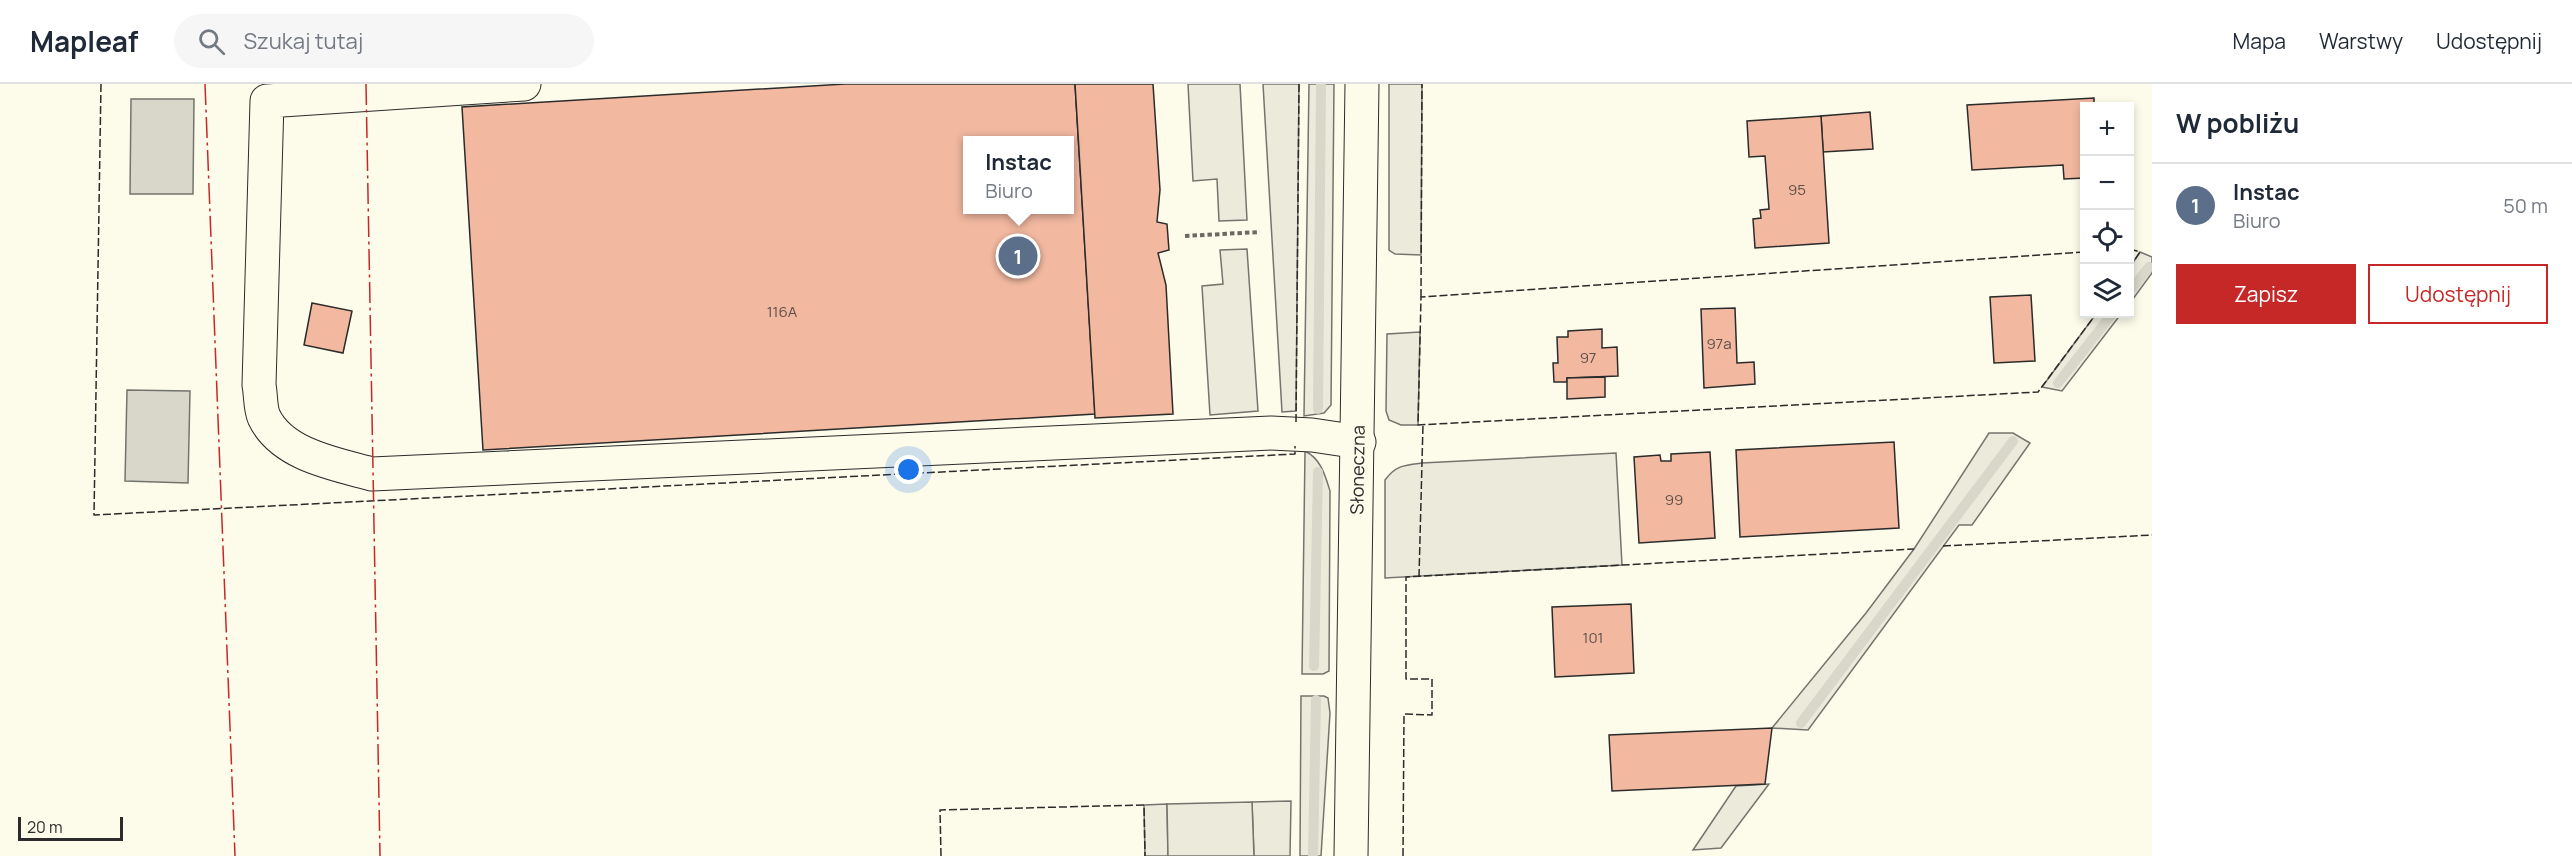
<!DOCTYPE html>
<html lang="pl">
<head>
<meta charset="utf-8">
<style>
  body { margin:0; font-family:Manrope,sans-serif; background:#f6f6f7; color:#1f2937 }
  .controls { position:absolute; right:18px; top:18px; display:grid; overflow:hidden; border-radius:0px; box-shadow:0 3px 9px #0003 }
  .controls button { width:54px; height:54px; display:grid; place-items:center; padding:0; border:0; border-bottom:2px solid #e0e1e3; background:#fff; color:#1f2937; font:30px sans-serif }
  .scale { position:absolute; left:18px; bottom:15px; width:105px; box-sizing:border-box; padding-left:6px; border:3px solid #2b2b2b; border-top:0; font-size:16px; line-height:21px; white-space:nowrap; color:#2b2b2b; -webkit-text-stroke:4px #fdfbea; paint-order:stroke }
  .you { position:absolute; left:909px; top:386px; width:21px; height:21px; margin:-15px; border:4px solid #fff; border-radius:50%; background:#1a73e8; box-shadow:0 0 0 9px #1a73e833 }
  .badge { display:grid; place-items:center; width:39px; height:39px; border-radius:50%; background:#c62828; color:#fff; font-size:20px; font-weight:700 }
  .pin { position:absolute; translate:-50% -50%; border:3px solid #fff; box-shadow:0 2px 6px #0006 }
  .popup { position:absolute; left:963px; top:52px; width:111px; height:78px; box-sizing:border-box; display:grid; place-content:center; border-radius:0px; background:#fff; filter:drop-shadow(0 2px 4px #0005); font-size:20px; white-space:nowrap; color:#747a83 }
  .popup b { font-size:22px; color:#1f2937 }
  .popup::after { content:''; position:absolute; left:50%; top:100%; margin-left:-12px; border:12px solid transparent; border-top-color:#fff }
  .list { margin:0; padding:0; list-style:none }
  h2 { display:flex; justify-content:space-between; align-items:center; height:78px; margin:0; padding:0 24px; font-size:26px }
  h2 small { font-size:20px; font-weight:400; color:#747a83 }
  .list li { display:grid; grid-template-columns:39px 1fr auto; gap:18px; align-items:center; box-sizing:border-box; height:84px; padding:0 24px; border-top:2px solid #e0e1e3 }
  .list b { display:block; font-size:22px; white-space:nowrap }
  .list p { margin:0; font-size:20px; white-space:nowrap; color:#747a83 }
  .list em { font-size:20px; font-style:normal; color:#747a83 }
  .actions { display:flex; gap:12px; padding:18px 24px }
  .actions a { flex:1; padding:14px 0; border:2px solid #c62828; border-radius:0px; text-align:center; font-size:21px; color:#c62828 }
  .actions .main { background:#c62828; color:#fff }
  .icon { flex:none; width:33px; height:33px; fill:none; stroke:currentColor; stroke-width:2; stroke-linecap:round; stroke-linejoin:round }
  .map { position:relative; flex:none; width:2152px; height:772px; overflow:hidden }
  header { display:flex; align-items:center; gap:36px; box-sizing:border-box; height:84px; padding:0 30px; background:#fff; border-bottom:2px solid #e0e1e3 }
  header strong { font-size:28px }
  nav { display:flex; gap:33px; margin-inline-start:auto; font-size:21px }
  .search { width:420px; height:54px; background:#f6f6f7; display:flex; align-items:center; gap:15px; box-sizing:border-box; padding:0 21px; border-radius:33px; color:#747a83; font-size:22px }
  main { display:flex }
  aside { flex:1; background:#fff }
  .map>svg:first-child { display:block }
  .green { fill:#ecebdb; stroke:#74746e; stroke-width:1.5 }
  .parking { fill:#eceadb; stroke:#74746e; stroke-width:1.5 }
  .water { fill:#d8d7c9; stroke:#74746e; stroke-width:1.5 }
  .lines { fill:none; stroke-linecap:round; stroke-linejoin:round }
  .stream { stroke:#d8d7c9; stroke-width:10 }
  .building { fill:#f2b8a0; stroke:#2b2b2b; stroke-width:1.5; fill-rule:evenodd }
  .minor-casing { stroke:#2b2b2b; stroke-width:35 }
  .major-casing { stroke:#2b2b2b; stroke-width:35 }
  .path { stroke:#6a6964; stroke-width:4; stroke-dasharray:4.5 3; stroke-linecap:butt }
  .minor { stroke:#fdfbea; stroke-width:33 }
  .major { stroke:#fdfbea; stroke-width:33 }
  .fence { stroke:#2b2b2b; stroke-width:1.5; stroke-dasharray:8 3; stroke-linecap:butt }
  .power { stroke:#c62828; stroke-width:1.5; stroke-dasharray:21 4.5 3 4.5; stroke-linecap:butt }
  .labels { text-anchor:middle; stroke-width:4.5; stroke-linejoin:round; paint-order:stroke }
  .number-label { font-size:15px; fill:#5d4e48 }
  .street-label { font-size:18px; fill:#2b2b2b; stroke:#fdfbea }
</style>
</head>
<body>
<header>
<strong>Mapleaf</strong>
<div class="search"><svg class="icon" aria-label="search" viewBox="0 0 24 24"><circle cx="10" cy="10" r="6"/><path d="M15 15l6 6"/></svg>Szukaj tutaj</div>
<nav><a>Mapa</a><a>Warstwy</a><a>Udostępnij</a></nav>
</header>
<main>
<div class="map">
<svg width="2152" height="772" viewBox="0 0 2152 772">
  <rect width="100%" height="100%" fill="#fdfbea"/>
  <g class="green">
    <polygon points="1309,0 1334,0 1331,321 1324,329 1304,332"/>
    <polygon points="1389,0 1422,0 1421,171 1395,170 1389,166"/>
    <polygon points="2140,168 2152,173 2152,189 2130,219 2130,183"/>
    <polygon points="2096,230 2121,230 2062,307 2042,303"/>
    <polygon points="1420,248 1418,341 1401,341 1389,336 1386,327 1387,250"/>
    <polygon points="1989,349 2013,349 2030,359 1972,441 1959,441 1808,646 1772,644 1866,529 1914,465"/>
    <path d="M1305,367C1321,375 1325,391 1330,407L1329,587L1323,590H1302Z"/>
    <path d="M1616,369L1622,481L1385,494V396C1396,381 1405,381 1422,379Z"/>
    <polygon points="1301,612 1324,612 1328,614 1330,629 1321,772 1300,772"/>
    <polygon points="1769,700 1721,764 1693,766 1736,702"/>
    <polygon points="1291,717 1290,772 1254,772 1252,718"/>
    <polygon points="1167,720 1168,772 1145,772 1144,721"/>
  </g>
  <g class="parking">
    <polygon points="1188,0 1240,0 1247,136 1219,137 1217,95 1193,97"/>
    <polygon points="1263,0 1299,0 1296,327 1282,328"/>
    <polygon points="1247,165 1258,327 1210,331 1202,202 1223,200 1220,166"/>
    <polygon points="1252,718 1254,772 1168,772 1167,720"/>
  </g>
  <g class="water">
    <polygon points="131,15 194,15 193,110 130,110"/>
    <polygon points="127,306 190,307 188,399 125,397"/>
  </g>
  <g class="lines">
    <g class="stream">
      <polyline points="2130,207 2149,183"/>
      <polyline points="2058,299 2112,230"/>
      <polyline points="1318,325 1321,0"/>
      <polyline points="1314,582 1318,388"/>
      <polyline points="1801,639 2013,357"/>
      <polyline points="1313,772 1316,616"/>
    </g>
  </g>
  <g class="building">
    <path d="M845,0H1075L1095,330L483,366L462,23ZM967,57H1069V126H967Z"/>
    <polygon points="1075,0 1153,0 1160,106 1157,138 1167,140 1169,166 1158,169 1166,201 1173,330 1095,334"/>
    <polygon points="2094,14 2094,22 2084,22 2084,94 2064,95 2063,81 1972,86 1967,21"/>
    <polygon points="1870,28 1873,65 1823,68 1821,32"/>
    <polygon points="1821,32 1829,159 1755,164 1753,135 1761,134 1760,126 1769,125 1765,72 1749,73 1747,37"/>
    <polygon points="2031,211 2035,277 1994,279 1990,213"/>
    <polygon points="312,219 352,227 343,269 304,261"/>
    <polygon points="1735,224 1737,279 1754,278 1755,300 1704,304 1701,225"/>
    <polygon points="1602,245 1602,264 1617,263 1618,292 1567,294 1567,298 1554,298 1553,279 1558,279 1557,253 1568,253 1568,247"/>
    <polygon points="1605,293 1605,313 1567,315 1567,294"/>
    <polygon points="1894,358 1899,444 1740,453 1736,366"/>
    <polygon points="1710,368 1715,454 1639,459 1634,373 1660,371 1661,377 1671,377 1671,370"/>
    <polygon points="1631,520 1634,589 1555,593 1552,523"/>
    <polygon points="1772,644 1765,700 1612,707 1609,651"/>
  </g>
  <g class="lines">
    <g class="minor-casing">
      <path id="minor" d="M524,0L267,17L259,301C261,311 260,324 264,333C282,371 335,380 372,390L1271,349L1312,351L1359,358"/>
    </g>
    <g class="major-casing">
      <polyline id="major" points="1351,772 1362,0"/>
    </g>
    <polyline class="path" points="1185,152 1260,148"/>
    <use href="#minor" class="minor"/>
    <use href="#major" class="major"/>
    <g class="fence">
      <polyline points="101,0 94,431 1295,370 1295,362"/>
      <polyline points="2130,165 2140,168 2130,183"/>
      <polyline points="2084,168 1421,213 1418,341 2038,308 2096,230"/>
      <polyline points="1421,213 1422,0"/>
      <polyline points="1296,338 1299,0"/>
      <polyline points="1943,462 2152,451"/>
      <polyline points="1419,493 1423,340"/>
      <polyline points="941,772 940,726 1144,721 1145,772"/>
      <polyline points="1403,772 1404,630 1432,631 1432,595 1406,595 1406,493 1914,465"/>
    </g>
    <g class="power">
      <polyline points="205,0 235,772"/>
      <polyline points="366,0 380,772"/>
    </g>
  </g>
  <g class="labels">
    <g class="number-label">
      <text x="1797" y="111">95</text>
      <text x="782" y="233">116A</text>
      <text x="1719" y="265">97a</text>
      <text x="1588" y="279">97</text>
      <text x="1674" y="421">99</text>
      <text x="1593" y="559">101</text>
    </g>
    <g class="street-label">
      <text transform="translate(1358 386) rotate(-89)" y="6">Słoneczna</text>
    </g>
  </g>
</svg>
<div class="controls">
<button>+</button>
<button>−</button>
<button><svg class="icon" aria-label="locate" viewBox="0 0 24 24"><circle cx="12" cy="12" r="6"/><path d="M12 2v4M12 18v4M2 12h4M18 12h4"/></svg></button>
<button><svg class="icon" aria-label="layers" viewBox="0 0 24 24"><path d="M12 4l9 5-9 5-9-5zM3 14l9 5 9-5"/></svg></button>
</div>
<div class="scale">20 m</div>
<div class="you"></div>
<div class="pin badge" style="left:1018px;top:172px;background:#5c6f8a">1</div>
<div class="popup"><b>Instac</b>Biuro</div>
</div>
<aside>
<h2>W pobliżu<small></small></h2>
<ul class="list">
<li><span class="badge" style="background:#5c6f8a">1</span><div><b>Instac</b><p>Biuro</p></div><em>50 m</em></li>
</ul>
<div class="actions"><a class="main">Zapisz</a><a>Udostępnij</a></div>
</aside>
</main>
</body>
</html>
